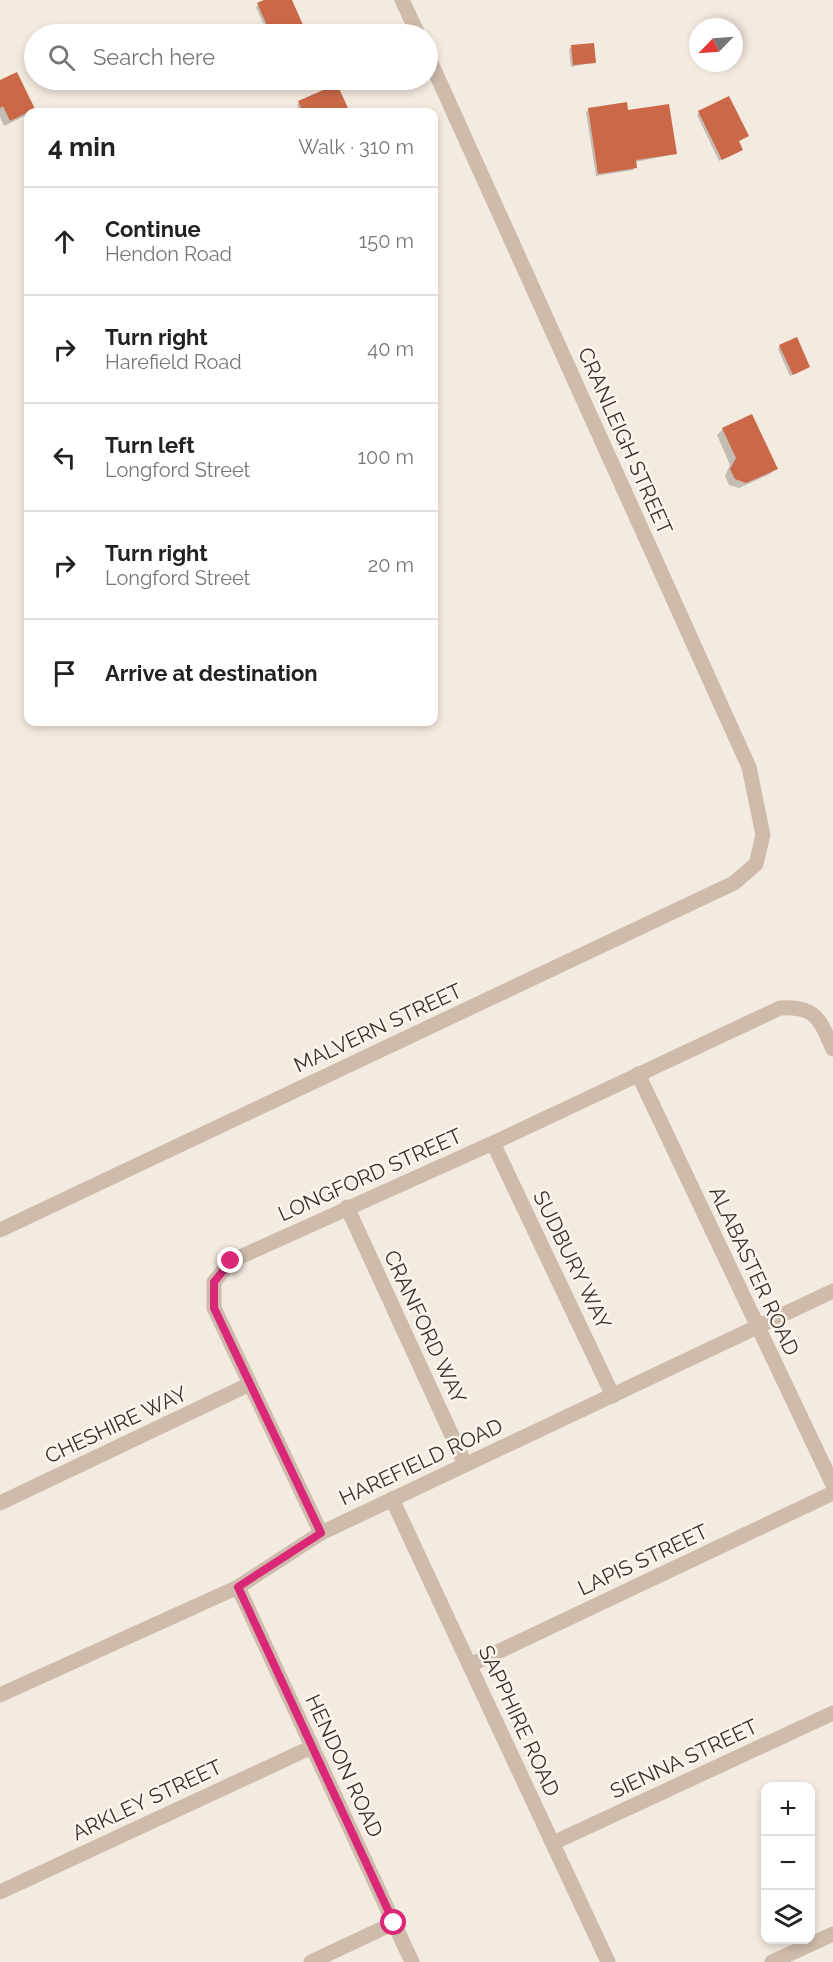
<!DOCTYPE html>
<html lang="en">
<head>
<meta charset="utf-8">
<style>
  body { margin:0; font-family:Raleway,sans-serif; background:#f6f6f6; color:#222 }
  .controls { position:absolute; right:18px; bottom:18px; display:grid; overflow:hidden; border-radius:12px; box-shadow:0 3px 9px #0003 }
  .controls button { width:54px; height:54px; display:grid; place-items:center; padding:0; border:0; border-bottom:2px solid #e0e0e0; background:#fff; color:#222; font:30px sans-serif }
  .compass { position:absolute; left:689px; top:18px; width:54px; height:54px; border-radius:50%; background:#fff; box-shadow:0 3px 9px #0003; rotate:245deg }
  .stop { position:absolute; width:18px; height:18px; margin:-14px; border:4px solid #db2777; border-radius:50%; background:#fff }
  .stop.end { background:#db2777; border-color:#fff; box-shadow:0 2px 6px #0008 }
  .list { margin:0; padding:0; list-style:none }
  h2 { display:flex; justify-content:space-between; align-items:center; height:78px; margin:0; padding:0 24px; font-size:26px }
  h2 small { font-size:20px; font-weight:400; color:#767676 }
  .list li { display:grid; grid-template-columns:39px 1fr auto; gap:18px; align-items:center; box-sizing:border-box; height:108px; padding:0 24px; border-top:2px solid #e0e0e0 }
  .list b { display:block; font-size:22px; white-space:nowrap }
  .list p { margin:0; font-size:20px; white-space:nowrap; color:#767676 }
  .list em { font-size:20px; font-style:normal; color:#767676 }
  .icon { flex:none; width:33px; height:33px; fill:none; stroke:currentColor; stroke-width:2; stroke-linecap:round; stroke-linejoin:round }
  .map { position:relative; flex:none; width:833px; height:1962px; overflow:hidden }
  .search { position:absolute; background:#fff; box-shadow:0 3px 9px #0003; left:24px; top:24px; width:414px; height:66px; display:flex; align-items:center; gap:15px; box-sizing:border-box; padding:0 21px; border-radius:33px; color:#767676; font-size:22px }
  .panel { position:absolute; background:#fff; box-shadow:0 3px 9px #0003; left:24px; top:108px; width:414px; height:618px; border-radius:12px }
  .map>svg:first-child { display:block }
  .shadow { fill:#0003 }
  .building { fill:#cb6848 }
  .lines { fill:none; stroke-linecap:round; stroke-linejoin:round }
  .minor { stroke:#cebbab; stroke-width:15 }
  .route { stroke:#db2777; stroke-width:8 }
  .labels { text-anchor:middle; stroke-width:5; stroke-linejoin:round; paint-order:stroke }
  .street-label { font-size:21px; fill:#3b302a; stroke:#fbf5ed }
</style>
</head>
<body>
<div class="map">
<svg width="833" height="1962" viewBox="0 0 833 1962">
  <rect width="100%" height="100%" fill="#f4ebe0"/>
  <g class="shadow">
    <polygon points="268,0 290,0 305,34 268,34 256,7"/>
    <polygon points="572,47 595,62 571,67 569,49"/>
    <polygon points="328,80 353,80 337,87 346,108 338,112 300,112 297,105 299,103 332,88"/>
    <polygon points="0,82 33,109 27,115 4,126 0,117"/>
    <polygon points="589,109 675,154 635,162 633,170 596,176 586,112"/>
    <polygon points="699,112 747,136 738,142 741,149 719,161 697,115"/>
    <polygon points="780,346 809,367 790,376 778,349"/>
    <polygon points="723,429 776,468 770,474 739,488 729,485 725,476 730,465 717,435"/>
  </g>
  <g class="building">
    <polygon points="264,0 292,0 307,34 271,34 257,3"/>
    <polygon points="594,43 596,63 573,65 571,45"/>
    <polygon points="17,72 35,109 10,121 3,106 0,108 0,80"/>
    <polygon points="337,84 348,108 337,112 303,112 298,101"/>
    <polygon points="729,96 749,136 739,141 743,150 722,160 698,111"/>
    <polygon points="627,102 628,110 669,104 677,154 636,160 637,168 598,174 588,108"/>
    <polygon points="797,337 810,367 793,375 779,345"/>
    <polygon points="752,414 778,469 746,483 735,479 730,469 736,458 722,428"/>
  </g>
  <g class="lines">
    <g class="minor">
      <polyline points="402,0 418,34"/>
      <polyline points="638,1074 833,1485"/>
      <polyline points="493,1143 613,1396"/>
      <polyline points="347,1207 465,1464"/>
      <polyline points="0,1230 734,883 756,864 763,835 749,767 428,56"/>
      <polyline points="392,1499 608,1962"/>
      <polyline points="0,1503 250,1384"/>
      <path d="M321,1533L214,1308V1282L231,1261L493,1143L780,1008C817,1006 819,1019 833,1049"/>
      <polyline points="238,1587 412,1962"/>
      <polyline points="470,1665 833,1493"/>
      <polyline points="0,1695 238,1587 321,1533 833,1291"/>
      <polyline points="553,1843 833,1713"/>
      <polyline points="0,1892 312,1747"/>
      <polyline points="311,1962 394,1923"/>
      <polyline points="772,1962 833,1934"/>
    </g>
  </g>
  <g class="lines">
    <polyline class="route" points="231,1261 214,1282 214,1308 321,1533 238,1587 394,1923"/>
  </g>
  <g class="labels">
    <g class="street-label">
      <text transform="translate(625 441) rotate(66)" y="7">CRANLEIGH STREET</text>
      <text transform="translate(378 1028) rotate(-25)" y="7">MALVERN STREET</text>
      <text transform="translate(370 1175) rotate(-24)" y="7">LONGFORD STREET</text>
      <text transform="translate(572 1260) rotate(64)" y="7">SUDBURY WAY</text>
      <text transform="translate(754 1271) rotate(65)" y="7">ALABASTER ROAD</text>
      <text transform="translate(425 1327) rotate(65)" y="7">CRANFORD WAY</text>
      <text transform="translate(116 1425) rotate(-25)" y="7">CHESHIRE WAY</text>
      <text transform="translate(421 1462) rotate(-25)" y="7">HAREFIELD ROAD</text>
      <text transform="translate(643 1560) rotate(-25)" y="7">LAPIS STREET</text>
      <text transform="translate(519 1721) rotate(65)" y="7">SAPPHIRE ROAD</text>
      <text transform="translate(684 1759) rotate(-25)" y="7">SIENNA STREET</text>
      <text transform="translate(344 1766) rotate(65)" y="7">HENDON ROAD</text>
      <text transform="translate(147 1800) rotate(-25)" y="7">ARKLEY STREET</text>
    </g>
  </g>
</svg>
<div class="controls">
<button>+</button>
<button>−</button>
<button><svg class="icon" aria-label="layers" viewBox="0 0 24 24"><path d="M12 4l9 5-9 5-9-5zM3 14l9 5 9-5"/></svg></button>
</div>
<svg class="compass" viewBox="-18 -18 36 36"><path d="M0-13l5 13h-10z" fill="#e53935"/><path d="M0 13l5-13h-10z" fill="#767676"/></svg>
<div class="stop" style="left:394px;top:1923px"></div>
<div class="stop end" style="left:231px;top:1261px"></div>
<div class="search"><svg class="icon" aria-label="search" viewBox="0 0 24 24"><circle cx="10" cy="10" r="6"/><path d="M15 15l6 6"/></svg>Search here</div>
<section class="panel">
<h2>4 min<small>Walk · 310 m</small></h2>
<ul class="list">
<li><svg class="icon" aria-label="ahead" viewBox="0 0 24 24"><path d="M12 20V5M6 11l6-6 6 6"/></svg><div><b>Continue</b><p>Hendon Road</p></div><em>150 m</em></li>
<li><svg class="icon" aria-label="right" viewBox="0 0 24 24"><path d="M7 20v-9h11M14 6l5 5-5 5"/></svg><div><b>Turn right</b><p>Harefield Road</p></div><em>40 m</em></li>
<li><svg class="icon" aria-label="left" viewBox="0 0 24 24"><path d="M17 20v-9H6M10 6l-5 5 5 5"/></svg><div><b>Turn left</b><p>Longford Street</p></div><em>100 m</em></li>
<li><svg class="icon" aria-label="right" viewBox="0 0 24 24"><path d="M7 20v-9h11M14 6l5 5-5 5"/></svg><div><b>Turn right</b><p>Longford Street</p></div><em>20 m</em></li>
<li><svg class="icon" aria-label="arrive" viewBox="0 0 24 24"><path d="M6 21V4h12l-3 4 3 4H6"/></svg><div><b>Arrive at destination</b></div></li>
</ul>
</section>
</div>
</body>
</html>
